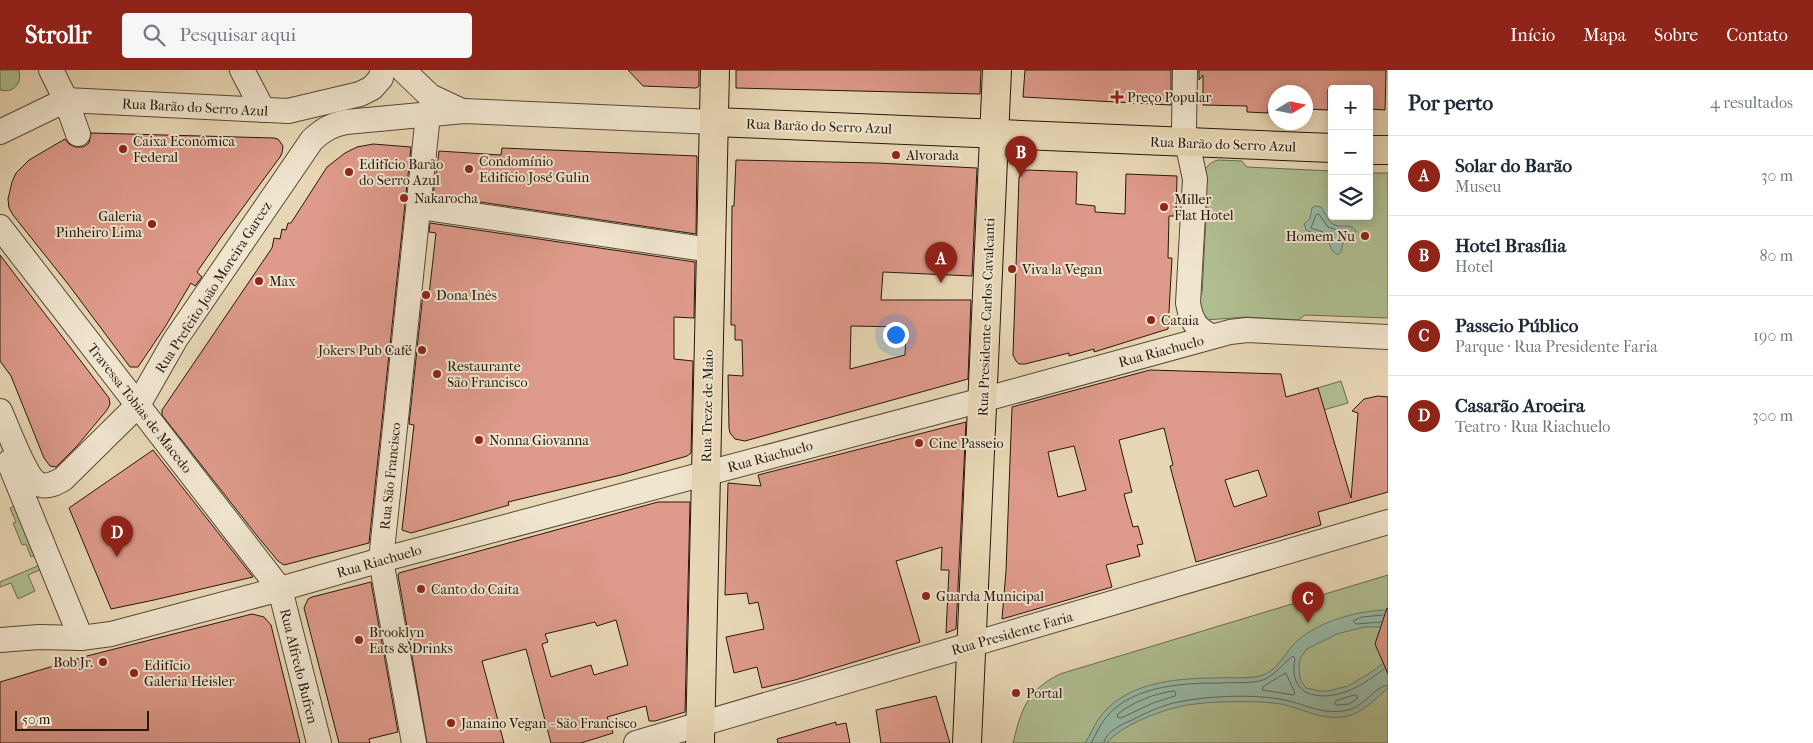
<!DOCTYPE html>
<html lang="pt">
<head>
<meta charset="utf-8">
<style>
  body { margin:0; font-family:"IM FELL French Canon",serif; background:#f6f6f7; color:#1f2937 }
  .controls { position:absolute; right:15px; top:15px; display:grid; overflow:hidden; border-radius:5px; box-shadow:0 2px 12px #0003 }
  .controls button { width:45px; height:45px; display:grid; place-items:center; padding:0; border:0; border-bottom:1px solid #e0e1e3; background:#fff; color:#1f2937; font:25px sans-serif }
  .compass { position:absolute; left:1268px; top:15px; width:45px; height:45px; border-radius:50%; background:#fff; box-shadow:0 2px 12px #0003; rotate:80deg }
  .scale { position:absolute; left:15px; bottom:12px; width:134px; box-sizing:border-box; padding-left:5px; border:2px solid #27180e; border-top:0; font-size:14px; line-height:18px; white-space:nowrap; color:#27180e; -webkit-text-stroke:4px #f0e5cf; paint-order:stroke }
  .you { position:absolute; left:895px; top:264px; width:18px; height:18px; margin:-12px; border:4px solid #fff; border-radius:50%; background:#1a73e8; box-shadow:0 0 0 8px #1a73e833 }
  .badge { display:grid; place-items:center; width:32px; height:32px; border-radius:50%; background:#8f2418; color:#fff; font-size:16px; font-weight:700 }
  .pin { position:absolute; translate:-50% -41px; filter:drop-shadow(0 1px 2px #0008) }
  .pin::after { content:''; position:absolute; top:26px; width:18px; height:15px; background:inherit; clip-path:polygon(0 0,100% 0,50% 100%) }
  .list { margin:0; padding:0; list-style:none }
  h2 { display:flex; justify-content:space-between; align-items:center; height:65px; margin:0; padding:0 20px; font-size:21px }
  h2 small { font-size:16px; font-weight:400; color:#747a83 }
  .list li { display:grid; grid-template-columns:32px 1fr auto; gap:15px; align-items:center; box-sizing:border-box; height:80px; padding:0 20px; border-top:1px solid #e0e1e3 }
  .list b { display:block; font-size:19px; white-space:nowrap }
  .list p { margin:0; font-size:16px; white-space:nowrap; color:#747a83 }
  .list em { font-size:16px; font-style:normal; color:#747a83 }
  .icon { flex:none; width:28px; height:28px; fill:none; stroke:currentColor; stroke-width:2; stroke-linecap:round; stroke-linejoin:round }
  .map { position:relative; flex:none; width:1388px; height:673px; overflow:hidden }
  header { display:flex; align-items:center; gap:30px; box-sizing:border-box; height:70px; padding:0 25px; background:#8f2418; color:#fff }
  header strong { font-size:24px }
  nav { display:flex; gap:28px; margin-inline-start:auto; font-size:18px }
  .search { width:350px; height:45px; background:#f6f6f7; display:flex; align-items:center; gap:12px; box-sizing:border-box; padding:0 18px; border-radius:5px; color:#747a83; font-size:19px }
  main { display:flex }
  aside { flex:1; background:#fff }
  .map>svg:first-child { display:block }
  .green { fill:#b0bf92; stroke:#6c6c50 }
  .water { fill:#98baa8; stroke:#6b796a }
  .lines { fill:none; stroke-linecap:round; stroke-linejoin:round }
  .shore { stroke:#60695b; stroke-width:1 }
  .building { fill:#de9a8a; stroke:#27180e; fill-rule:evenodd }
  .minor-casing { stroke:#574838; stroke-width:26 }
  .major-casing { stroke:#27180e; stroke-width:30 }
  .minor { stroke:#f0e5cf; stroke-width:24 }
  .major { stroke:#e8d7b5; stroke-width:28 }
  .poi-dot { fill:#8f2418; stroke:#f0e5cf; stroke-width:2 }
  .labels { text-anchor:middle; stroke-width:4; stroke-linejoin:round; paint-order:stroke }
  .poi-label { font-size:14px; fill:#27180e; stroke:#f0e5cf; text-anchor:start }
  .street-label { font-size:14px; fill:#27180e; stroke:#f0e5cf }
</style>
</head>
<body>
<header>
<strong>Strollr</strong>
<div class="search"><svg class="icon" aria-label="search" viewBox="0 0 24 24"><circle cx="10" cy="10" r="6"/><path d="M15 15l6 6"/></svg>Pesquisar aqui</div>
<nav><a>Início</a><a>Mapa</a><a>Sobre</a><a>Contato</a></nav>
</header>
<main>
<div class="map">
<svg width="1388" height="673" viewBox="0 0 1388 673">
  <rect width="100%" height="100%" fill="#e8d7b5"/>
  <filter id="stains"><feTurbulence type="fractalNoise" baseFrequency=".004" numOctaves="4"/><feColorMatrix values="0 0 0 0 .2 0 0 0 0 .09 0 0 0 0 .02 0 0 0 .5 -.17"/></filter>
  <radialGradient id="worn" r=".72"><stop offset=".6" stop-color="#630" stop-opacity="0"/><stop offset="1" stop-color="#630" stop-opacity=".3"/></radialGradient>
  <g class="green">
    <path d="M0,0H19C22,14 14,23 0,20Z"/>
    <path d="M1218,90L1242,91L1247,97L1332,101V146H1369V103H1388V248L1305,245L1298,250L1246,247L1206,250L1196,229L1202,224L1207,129C1197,116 1200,95 1218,90Z"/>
    <polygon points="1341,311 1348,333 1320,341 1314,319"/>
    <polygon points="17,435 38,485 31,487 26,474 22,475 13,453 16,452 10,438"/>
    <polygon points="42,494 44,498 28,505 35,521 18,529 11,513 0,517 0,512"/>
    <path d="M1388,505V673H1013C1021,640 1027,620 1060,604Z"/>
  </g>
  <g class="water">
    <path d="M1315,136L1321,137C1325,143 1327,150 1333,154C1341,159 1350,152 1356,161L1354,167L1343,170C1343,175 1341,192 1332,180C1330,177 1330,172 1326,168L1306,160L1304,154L1310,149L1312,138Z"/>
    <path d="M1383,540L1388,541L1381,557H1364L1337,564L1307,579L1301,587L1299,595L1300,609L1306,618L1320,621H1328L1348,616L1370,603L1388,590V618C1377,627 1365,641 1351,645C1326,653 1304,639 1281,634C1256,630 1202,631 1178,637C1157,642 1120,656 1107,673H1085C1090,666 1093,657 1098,650C1122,613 1175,608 1215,608C1228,607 1248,609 1260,606C1279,601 1285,581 1298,570C1321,551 1354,542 1383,540Z"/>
  </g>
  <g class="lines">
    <g class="shore">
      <polygon points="1319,144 1328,157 1343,162 1343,165 1338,171 1335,171 1329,164 1311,158 1316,145"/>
      <polyline points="1381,552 1356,554 1353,551 1362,547 1383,545"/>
      <polygon points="1286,603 1295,623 1294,625 1262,620 1263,617"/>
      <path d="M1174,621L1176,623L1175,626L1153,633L1121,648L1117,647L1118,644C1133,632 1155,623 1174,621Z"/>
      <polygon points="1355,625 1357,626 1357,629 1349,634 1337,635 1335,634 1336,631"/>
      <path d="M1091,673C1097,663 1101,652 1109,644C1136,615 1185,613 1221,613C1233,612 1253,614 1263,610C1276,605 1283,593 1293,586L1295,588C1287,626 1319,632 1348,621C1361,616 1373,607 1384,599"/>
      <path d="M1104,673C1105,662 1122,654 1132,650C1146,643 1162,635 1178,632C1208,626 1249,624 1280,629C1304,633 1317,644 1343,641C1363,640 1374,616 1388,615"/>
    </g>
  </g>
  <g class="building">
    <polygon points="628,0 699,0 699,16 696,18 643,16"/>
    <polygon points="736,0 981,0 980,24 736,18"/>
    <polygon points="1025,0 1171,0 1171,35 1023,27"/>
    <polygon points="1199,0 1386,0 1385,40 1369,39 1369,19 1328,19 1328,40 1306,39 1306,22 1276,22 1276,39 1268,39 1268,43 1247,42 1247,36 1203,35 1203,5 1199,10"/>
    <polygon points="91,63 274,68 278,69 283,76 282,83 280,87 222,166 197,202 202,207 195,216 191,213 165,257 138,297 130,297 68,214 13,145 9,138 8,129 12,112 16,103 29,90 65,69 69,74 75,77 83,77 89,73"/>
    <polygon points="373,74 411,77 369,473 284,495 278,491 258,467 162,345 162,340 272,178 274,168 280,169 282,159 286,160 288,153 291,153 327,97 345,83 357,77"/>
    <polygon points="502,78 697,86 696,164 433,125 439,81 501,85"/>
    <path d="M736,90L877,93L977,98L972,206L883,202L881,230H971L968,309L745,371L735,369L730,363L729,358L728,305L743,306L742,270H735V255H731L732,136H734ZM851,256L906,257L905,285L850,299Z"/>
    <polygon points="1028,100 1077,102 1076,134 1095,136 1095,142 1125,144 1126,104 1177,106 1176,146 1169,146 1168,188 1172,188 1168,259 1094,282 1094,279 1069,286 1069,283 1025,294 1019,294 1016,291 1013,285 1019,108 1021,102"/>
    <polygon points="430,153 695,192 694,248 674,247 674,289 693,291 691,383 687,386 621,405 508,432 509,435 411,463 402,460 414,355 409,354 423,224 429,225 436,163 429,162"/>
    <polygon points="0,185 109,328 110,334 107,340 77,376 56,397 50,396 44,388 11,306 0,291"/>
    <path d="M1150,300L1281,304L1286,327L1318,318L1351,428L1358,343L1352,341L1364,329L1378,326L1388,327V422L1318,442L1321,455L1196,492L1170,396L1173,395L1164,358L1119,370L1132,422L1124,424L1133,457L1138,456L1143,474L1137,475L1140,486L1106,495L1112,517L1002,549L1006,501L1012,337ZM1074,376L1086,420L1058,427L1048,382ZM1258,400L1267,426L1234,437L1225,410Z"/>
    <polygon points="966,352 956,559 946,563 949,500 941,500 942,477 896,491 920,572 795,610 762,618 757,597 734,603 726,567 764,559 758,532 749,534 747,523 725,525 728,413 761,416 758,405"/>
    <polygon points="153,380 253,507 154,530 111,539 69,438"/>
    <path d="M658,432H690L685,642L655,651H649L646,636L607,647L613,663L581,673H551L526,579L482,591L504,673H427L398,505L399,503ZM616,550L628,595L594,605L591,595L551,607L542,574L548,572L545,564L595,552L597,556Z"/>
    <polygon points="371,512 398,662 369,669 370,673 339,673 304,538 308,529 312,527"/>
    <polygon points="1387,538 1388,539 1388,604 1375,574"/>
    <polygon points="252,544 264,547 271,555 300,673 0,673 0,612 87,586"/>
    <polygon points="936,626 950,673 881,673 876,640"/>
    <polygon points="836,652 836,655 846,653 850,673 778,673 777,669"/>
  </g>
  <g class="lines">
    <g class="minor-casing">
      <g id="minor">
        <polyline points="51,0 66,30 78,64"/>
        <polyline points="242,0 263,40"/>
        <polyline points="403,0 430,26 462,41"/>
        <path d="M1185,0L1184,58L1195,109L1188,233C1191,250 1196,260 1212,266"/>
        <polyline points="0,62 66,30 288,41 360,24 372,18 381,8 382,0"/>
        <polyline points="419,137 711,180"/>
        <polyline points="0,157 280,519 319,673"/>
        <path d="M0,341C7,356 26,411 41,415C49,417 56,413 63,409L138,335L175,270L312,70C323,60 331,55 346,52L464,41L714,52"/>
        <polyline points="9,392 81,568"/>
        <polyline points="0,570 39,567 81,568 111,564 280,519 381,490 982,330 1230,262 1247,260 1388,267"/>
        <polyline points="414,673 381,490 428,45"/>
        <polyline points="636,673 1388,452"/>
      </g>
    </g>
    <g class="major-casing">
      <g id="major">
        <polyline points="714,52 1332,78"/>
        <polyline points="1369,80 1388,80"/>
        <polyline points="700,673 715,0"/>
        <polyline points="967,673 997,0"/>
      </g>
    </g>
    <use href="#minor" class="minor"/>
    <use href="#major" class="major"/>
  </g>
  <g class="poi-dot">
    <path d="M1114.5 19.5h5v5h5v5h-5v5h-5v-5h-5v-5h5z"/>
    <circle cx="123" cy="79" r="5"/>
    <circle cx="896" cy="85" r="5"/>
    <circle cx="469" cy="99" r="5"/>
    <circle cx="349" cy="102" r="5"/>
    <circle cx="404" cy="128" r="5"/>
    <circle cx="1164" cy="137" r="5"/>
    <circle cx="152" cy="154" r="5"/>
    <circle cx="1365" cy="166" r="5"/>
    <circle cx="1012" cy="199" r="5"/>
    <circle cx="259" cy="211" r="5"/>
    <circle cx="426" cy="225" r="5"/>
    <circle cx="1151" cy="250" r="5"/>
    <circle cx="422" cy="280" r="5"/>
    <circle cx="437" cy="304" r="5"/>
    <circle cx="479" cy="370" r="5"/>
    <circle cx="919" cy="373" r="5"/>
    <circle cx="421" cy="519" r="5"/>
    <circle cx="926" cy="526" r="5"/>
    <circle cx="359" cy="570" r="5"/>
    <circle cx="103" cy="592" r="5"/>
    <circle cx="134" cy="603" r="5"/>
    <circle cx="1016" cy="623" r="5"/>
    <circle cx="451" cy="653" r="5"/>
  </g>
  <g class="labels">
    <g class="poi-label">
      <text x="1127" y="32">Preço Popular</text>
      <text x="133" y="76">Caixa Econômica<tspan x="133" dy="16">Federal</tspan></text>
      <text x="906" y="90">Alvorada</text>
      <text x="479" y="96">Condomínio<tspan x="479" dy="16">Edifício José Gulin</tspan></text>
      <text x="359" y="99">Edifício Barão<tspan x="359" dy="16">do Serro Azul</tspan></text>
      <text x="414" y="133">Nakarocha</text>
      <text x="1174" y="134">Miller<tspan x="1174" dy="16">Flat Hotel</tspan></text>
      <text x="142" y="151" text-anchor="end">Galeria<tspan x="142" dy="16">Pinheiro Lima</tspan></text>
      <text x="1355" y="171" text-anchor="end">Homem Nu</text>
      <text x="1022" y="204">Viva la Vegan</text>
      <text x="269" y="216">Max</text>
      <text x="436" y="230">Dona Inês</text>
      <text x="1161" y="255">Cataia</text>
      <text x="412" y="285" text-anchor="end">Jokers Pub Café</text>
      <text x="447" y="301">Restaurante<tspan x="447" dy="16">São Francisco</tspan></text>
      <text x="489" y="375">Nonna Giovanna</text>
      <text x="929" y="378">Cine Passeio</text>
      <text x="431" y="524">Canto do Caita</text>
      <text x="936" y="531">Guarda Municipal</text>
      <text x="369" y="567">Brooklyn<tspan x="369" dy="16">Eats &amp; Drinks</tspan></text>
      <text x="93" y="597" text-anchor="end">Bob Jr.</text>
      <text x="144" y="600">Edifício<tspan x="144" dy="16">Galeria Heisler</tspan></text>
      <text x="1026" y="628">Portal</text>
      <text x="461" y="658">Janaino Vegan - São Francisco</text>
    </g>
    <g class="street-label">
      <text transform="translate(195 37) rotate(3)" y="5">Rua Barão do Serro Azul</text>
      <text transform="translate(819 56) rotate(2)" y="5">Rua Barão do Serro Azul</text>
      <text transform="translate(1223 74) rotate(2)" y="5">Rua Barão do Serro Azul</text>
      <text transform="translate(213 217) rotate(-57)" y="5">Rua Prefeito João Moreira Garcez</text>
      <text transform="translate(986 247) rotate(-88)" y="5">Rua Presidente Carlos Cavalcanti</text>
      <text transform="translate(1161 281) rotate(-15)" y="5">Rua Riachuelo</text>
      <text transform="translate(707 336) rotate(-89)" y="5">Rua Treze de Maio</text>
      <text transform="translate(140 338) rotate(52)" y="5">Travessa Tobias de Macedo</text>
      <text transform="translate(770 386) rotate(-15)" y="5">Rua Riachuelo</text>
      <text transform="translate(390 406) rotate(-84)" y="5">Rua São Francisco</text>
      <text transform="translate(379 491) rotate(-16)" y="5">Rua Riachuelo</text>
      <text transform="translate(1012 563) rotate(-16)" y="5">Rua Presidente Faria</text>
      <text transform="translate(299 596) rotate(76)" y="5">Rua Alfredo Bufren</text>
    </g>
  </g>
  <rect width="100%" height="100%" filter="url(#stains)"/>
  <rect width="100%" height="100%" fill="url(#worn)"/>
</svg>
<div class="controls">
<button>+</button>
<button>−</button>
<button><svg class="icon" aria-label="layers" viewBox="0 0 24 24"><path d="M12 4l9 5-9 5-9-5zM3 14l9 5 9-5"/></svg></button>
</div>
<svg class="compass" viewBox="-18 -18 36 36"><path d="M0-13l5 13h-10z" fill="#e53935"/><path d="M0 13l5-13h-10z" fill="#747a83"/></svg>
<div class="scale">50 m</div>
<div class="you"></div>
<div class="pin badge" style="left:941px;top:213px">A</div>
<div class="pin badge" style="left:1021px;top:107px">B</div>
<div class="pin badge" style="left:1308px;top:553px">C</div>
<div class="pin badge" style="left:117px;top:487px">D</div>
</div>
<aside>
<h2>Por perto<small>4 resultados</small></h2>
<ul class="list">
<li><span class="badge">A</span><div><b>Solar do Barão</b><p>Museu</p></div><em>30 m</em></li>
<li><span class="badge">B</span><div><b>Hotel Brasília</b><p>Hotel</p></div><em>80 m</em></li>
<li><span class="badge">C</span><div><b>Passeio Público</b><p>Parque · Rua Presidente Faria</p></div><em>190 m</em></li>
<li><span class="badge">D</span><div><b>Casarão Aroeira</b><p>Teatro · Rua Riachuelo</p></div><em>300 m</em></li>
</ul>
</aside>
</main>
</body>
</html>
